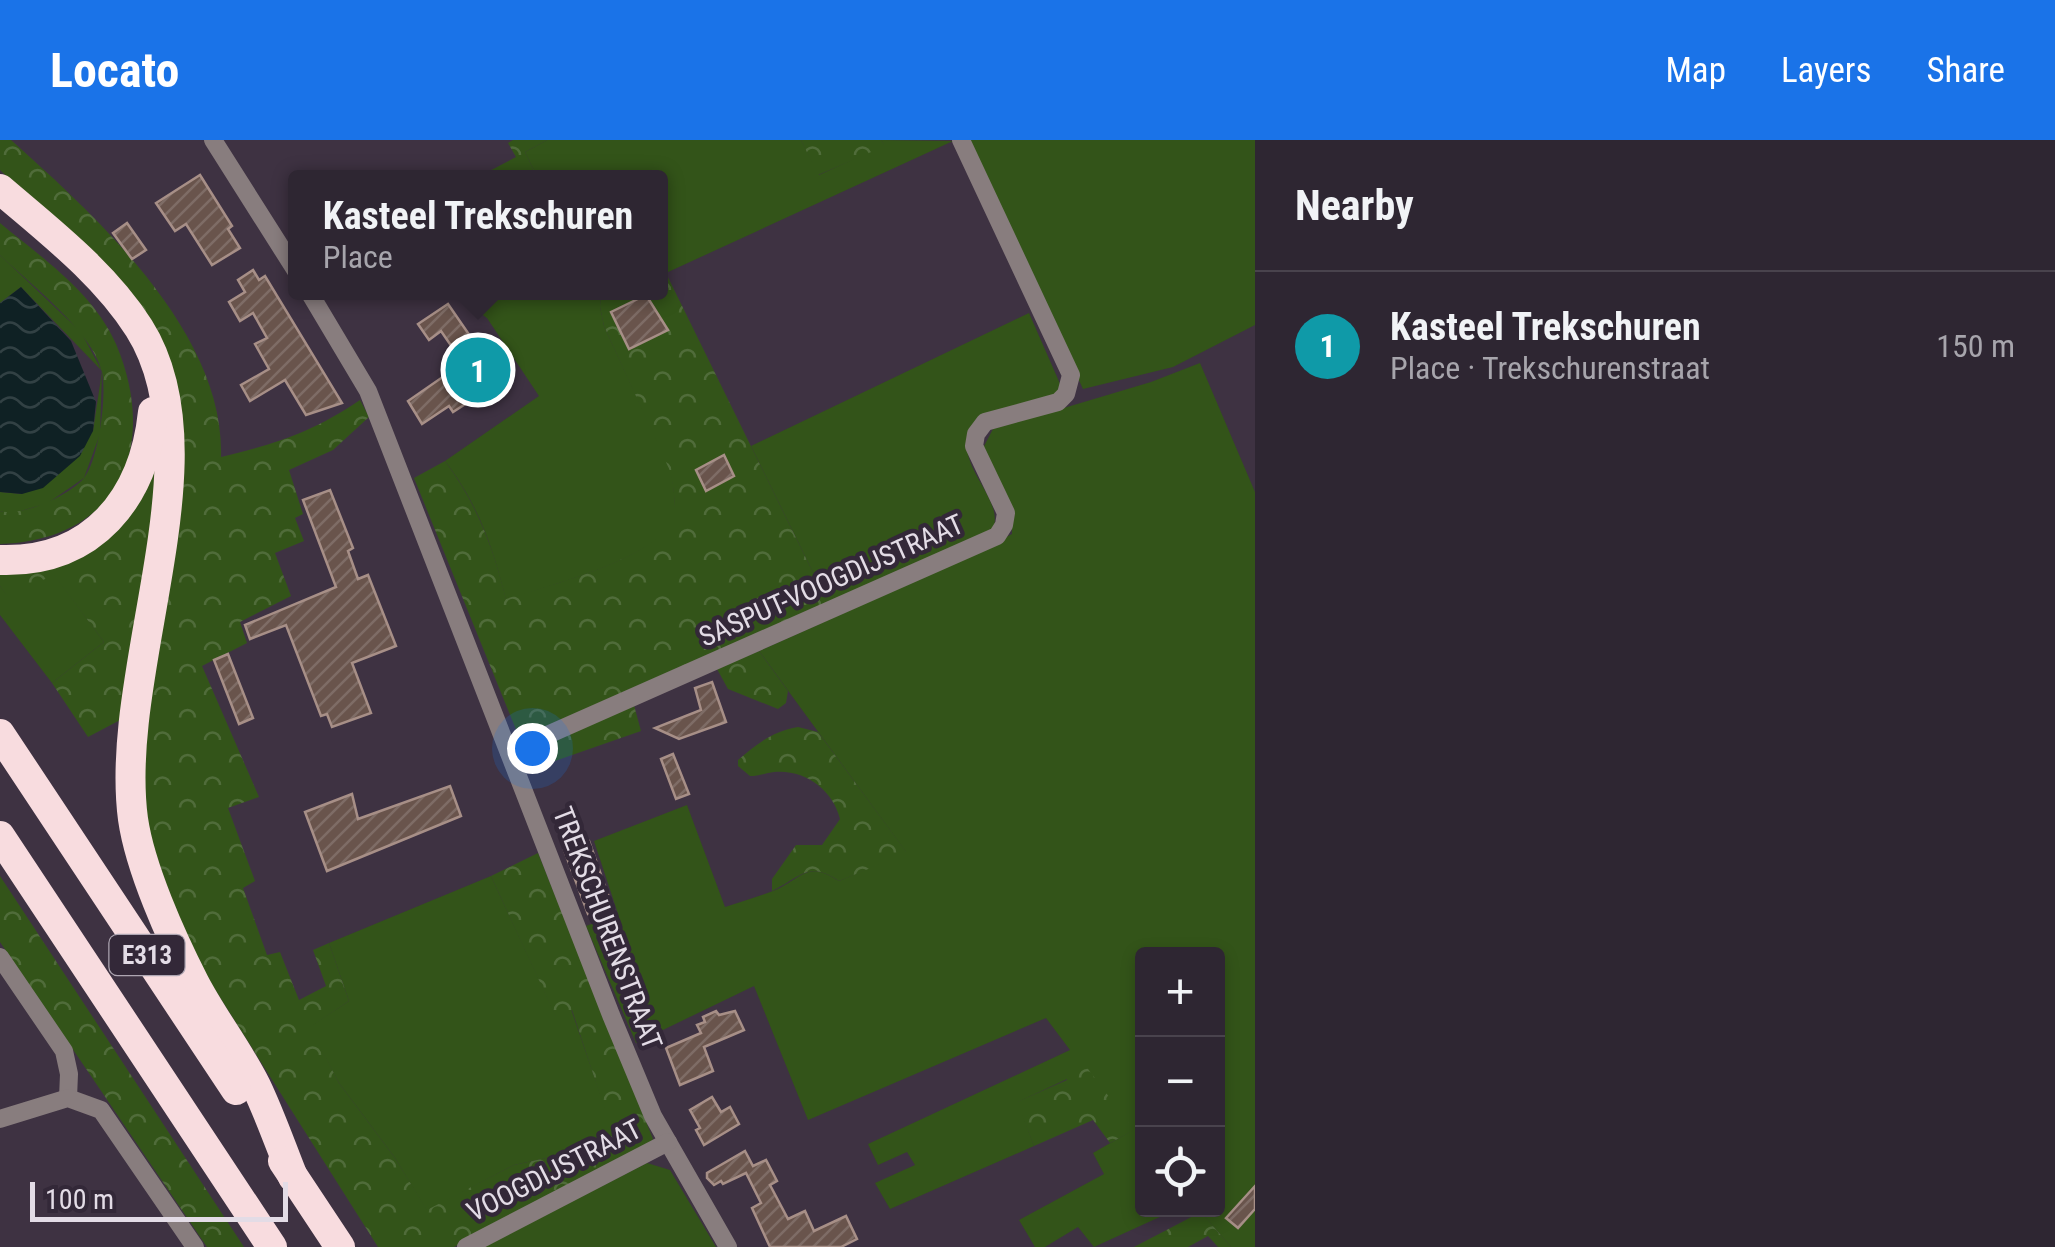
<!DOCTYPE html>
<html lang="en">
<head>
<meta charset="utf-8">
<style>
  body { margin:0; font-family:"Roboto Condensed",sans-serif; background:#3a323e; color:#f1f3f6 }
  .controls { position:absolute; right:30px; bottom:30px; display:grid; overflow:hidden; border-radius:10px; box-shadow:0 5px 15px #0003 }
  .controls button { width:90px; height:90px; display:grid; place-items:center; padding:0; border:0; border-bottom:2px solid #49434d; background:#2e2632; color:#f1f3f6; font:50px sans-serif }
  .scale { position:absolute; left:30px; bottom:25px; width:258px; box-sizing:border-box; padding-left:10px; border:5px solid #e3dce6; border-top:0; font-size:28px; line-height:35px; white-space:nowrap; color:#e3dce6; -webkit-text-stroke:8px #332838; paint-order:stroke }
  .you { position:absolute; left:532px; top:608px; width:35px; height:35px; margin:-25px; border:8px solid #fff; border-radius:50%; background:#1a73e8; box-shadow:0 0 0 15px #1a73e833 }
  .badge { display:grid; place-items:center; width:65px; height:65px; border-radius:50%; background:#1a73e8; color:#fff; font-size:32px; font-weight:700 }
  .pin { position:absolute; translate:-50% -50%; border:5px solid #fff; box-shadow:0 2px 10px #0006 }
  .popup { position:absolute; left:288px; top:30px; width:380px; height:130px; box-sizing:border-box; display:grid; place-content:center; border-radius:10px; background:#2e2632; filter:drop-shadow(0 2px 8px #0005); font-size:32px; white-space:nowrap; color:#a7a5ac }
  .popup b { font-size:38px; color:#f1f3f6 }
  .popup::after { content:''; position:absolute; left:50%; top:100%; margin-left:-20px; border:20px solid transparent; border-top-color:#2e2632 }
  .list { margin:0; padding:0; list-style:none }
  h2 { display:flex; justify-content:space-between; align-items:center; height:130px; margin:0; padding:0 40px; font-size:42px }
  h2 small { font-size:32px; font-weight:400; color:#a7a5ac }
  .list li { display:grid; grid-template-columns:65px 1fr auto; gap:30px; align-items:center; box-sizing:border-box; height:150px; padding:0 40px; border-top:2px solid #49434d }
  .list b { display:block; font-size:38px; white-space:nowrap }
  .list p { margin:0; font-size:32px; white-space:nowrap; color:#a7a5ac }
  .list em { font-size:32px; font-style:normal; color:#a7a5ac }
  .icon { flex:none; width:55px; height:55px; fill:none; stroke:currentColor; stroke-width:2; stroke-linecap:round; stroke-linejoin:round }
  .map { position:relative; flex:none; width:1255px; height:1107px; overflow:hidden }
  header { display:flex; align-items:center; gap:60px; box-sizing:border-box; height:140px; padding:0 50px; background:#1a73e8; color:#fff }
  header strong { font-size:48px }
  nav { display:flex; gap:55px; margin-inline-start:auto; font-size:35px }
  main { display:flex }
  aside { flex:1; background:#2e2632 }
  .map>svg:first-child { display:block }
  .green { fill:#335419 }
  .forest { fill:url(#forest-crowns) }
  .water { fill:url(#water-waves) }
  .building { fill:url(#building-hatch); stroke:#a78f87; stroke-width:2.5 }
  .lines { fill:none; stroke-linecap:round; stroke-linejoin:round }
  .street { stroke:#887d7e; stroke-width:18 }
  .highway { stroke:#f8dcdf; stroke-width:30 }
  .labels { text-anchor:middle; stroke-width:9; stroke-linejoin:round; paint-order:stroke }
  .shield { fill:#332838; stroke:#aea6b2; stroke-width:2.5 }
  .shield-label { font-size:25px; font-weight:bold; fill:#e3dce6 }
  .street-label { font-size:28px; fill:#e3dce6; stroke:#332838 }
</style>
</head>
<body>
<header>
<strong>Locato</strong>
<nav><a>Map</a><a>Layers</a><a>Share</a></nav>
</header>
<main>
<div class="map">
<svg width="1255" height="1107" viewBox="0 0 1255 1107">
  <defs>
    <pattern id="forest-crowns" width="20" height="18" patternUnits="userSpaceOnUse" patternTransform="scale(2.5)"><rect width="20" height="18" fill="#335419"/><path d="M2 6a3 3 0 1 1 6 0M12 15a3 3 0 1 1 6 0" fill="none" stroke="#506c3a"/></pattern>
    <pattern id="water-waves" width="16" height="10" patternUnits="userSpaceOnUse" patternTransform="scale(2.5)"><rect width="16" height="10" fill="#0f2124"/><path d="M0 5q4-4 8 0t8 0" fill="none" stroke="#324144"/></pattern>
    <pattern id="building-hatch" width="6" height="6" patternUnits="userSpaceOnUse" patternTransform="scale(2.5)"><rect width="6" height="6" fill="#69544c"/><path d="M-1 1l2-2M0 6l6-6M5 7l2-2" fill="none" stroke="#7e6c66"/></pattern>
  </defs>
  <rect width="100%" height="100%" fill="#3e3242"/>
  <g class="green">
    <polygon points="547,0 801,0 819,35 884,5 881,0 953,1 666,133 661,123 660,38 537,37 525,12"/>
    <polygon points="969,0 1255,0 1255,185 1173,227 1083,249"/>
    <polygon points="0,115 81,192 102,231 100,294 84,338 48,363 11,374 0,371 0,352 22,354 93,291 102,231 21,147 0,163"/>
    <path d="M465,153H601L600,167L604,186L671,331C673,346 677,362 673,378C660,419 545,446 506,460C492,405 479,366 445,321L539,256L487,178L460,159Z"/>
    <path d="M1029,173L1061,246L1059,253L970,288C954,328 1005,357 993,390L829,465L751,306Z"/>
    <path d="M1200,223L1255,352V1107H1231L1199,1070H1218V814H1142V1070H1175L1094,1107L1078,1087L1045,1107H1035L1019,1080L1104,1034L1093,1013L1133,990L1114,967L1067,939L1018,962L1034,1006L890,1069L875,1043L915,1025L907,1012L878,1025L868,1004L1070,910L1046,878L808,980L754,846L636,903L586,786L618,774L594,701L687,665L725,767C741,762 757,757 773,751C802,739 806,719 839,741L906,712L759,511L964,419L1012,394L1011,372L983,308L993,289L1151,242Z"/>
    <polygon points="54,434 104,502 52,543 0,475 0,446 7,455"/>
    <polygon points="491,736 556,876 571,869 612,988 565,1014 514,1025 427,1071 395,1018 339,943 309,887 349,861 329,803"/>
    <polygon points="647,1023 670,1030 716,1107 483,1107"/>
  </g>
  <g class="forest">
    <path d="M0,0H11C97,77 225,193 221,317C278,303 311,293 360,260L369,277L333,310L289,330L303,374L295,378L304,401L275,413L291,456L240,482L247,503L202,526L259,657L228,668L255,741L243,748L267,815L280,812L299,860L326,846L313,810L329,803L349,861L310,887L339,943L395,1018L427,1070L514,1025L565,1014L611,988L572,870L556,877L491,736L538,713L653,999L648,1006L454,1107H378L188,807L146,686L141,602L175,258L93,118L0,30Z"/>
    <polygon points="513,0 547,0 525,12 537,37 478,37 516,17 508,3"/>
    <polygon points="801,0 881,0 885,6 818,35"/>
    <path d="M0,83C42,118 93,152 116,204C160,308 118,400 0,404V371C21,377 69,356 84,338C99,319 107,255 102,232C93,192 29,143 0,115Z"/>
    <path d="M661,123L829,465L631,554L641,591L532,629L414,338L445,321C477,364 493,407 506,459C545,446 660,419 672,377C677,362 673,346 670,331L604,186L600,167L601,153L660,152Z"/>
    <polygon points="160,318 124,578 88,597 52,543 104,502 54,435 7,456 0,446 0,429 43,426"/>
    <polygon points="759,511 788,551 786,563 778,569 728,549 717,529"/>
    <path d="M798,587L818,592L907,713L839,741C808,720 800,738 772,751V739L796,705H822L840,679C833,650 805,629 774,632C766,633 758,636 750,636L738,626V620C757,604 773,591 798,587Z"/>
    <polygon points="0,736 244,1107 207,1107 0,802"/>
    <polygon points="1079,917 1134,990 1110,1003 1093,980 1034,1006 1017,962 1067,940 1061,926"/>
    <polygon points="1201,1072 1231,1107 1218,1107 1208,1096 1188,1107 1134,1107"/>
  </g>
  <polygon class="water" points="21,147 71,201 96,262 93,291 80,316 43,348 22,354 0,352 0,163"/>
  <g class="building">
    <polygon points="200,35 232,86 228,89 240,108 212,125 186,84 175,91 156,63"/>
    <polygon points="127,83 146,110 132,119 113,93"/>
    <polygon points="253,130 259,140 265,136 342,263 306,275 285,240 250,261 241,245 269,229 255,204 267,198 253,173 240,181 229,162 245,152 238,140"/>
    <polygon points="646,155 668,190 629,209 611,172"/>
    <polygon points="448,164 481,212 487,207 507,237 453,272 449,266 422,284 408,261 463,223 441,191 429,200 418,184"/>
    <polygon points="724,315 734,336 706,351 696,330"/>
    <polygon points="330,350 353,408 348,411 358,439 368,435 396,506 352,523 371,573 332,587 327,574 321,576 286,485 250,499 245,485 336,447 303,360"/>
    <polygon points="228,514 253,578 239,584 214,520"/>
    <polygon points="712,542 726,582 679,599 655,588 701,570 695,548"/>
    <polygon points="673,614 689,654 676,659 661,619"/>
    <polygon points="450,646 461,676 327,731 305,672 352,654 358,679"/>
    <polygon points="589,701 612,766 588,774 564,710"/>
    <polygon points="716,871 719,875 735,871 744,890 704,907 713,931 680,945 666,908 701,893 697,885 705,882 703,877"/>
    <polygon points="712,957 721,972 730,967 739,984 704,1005 696,990 700,988 690,970"/>
    <polygon points="745,1011 753,1026 766,1020 777,1041 770,1045 788,1079 805,1071 814,1091 846,1076 857,1099 841,1107 770,1107 752,1068 761,1063 746,1033 723,1044 721,1041 714,1045 707,1038 707,1033"/>
    <polygon points="1255,1046 1255,1069 1238,1088 1226,1078"/>
  </g>
  <g class="lines">
    <g class="street">
      <polyline points="213,0 296,131"/>
      <polyline points="309,152 368,251 611,875 653,976 728,1107"/>
      <polyline points="509,612 997,396 1004,385 1006,373 974,306 976,294 985,282 1058,262 1066,254 1071,235 961,0"/>
      <polyline points="0,817 64,911 69,934 68,958"/>
      <polyline points="0,979 68,958 101,970 195,1107"/>
      <polyline points="466,1107 668,1002"/>
    </g>
    <g class="highway">
      <path d="M0,49C49,91 104,133 139,188C220,316 113,529 133,679C140,728 171,797 194,842C212,877 238,910 256,946C270,975 281,1007 293,1037"/>
      <path d="M0,420C93,423 144,358 153,272"/>
      <polyline points="0,594 236,950"/>
      <polyline points="0,696 272,1107"/>
      <polyline points="283,1021 340,1107"/>
    </g>
  </g>
  <g class="labels">
    <rect class="shield" x="109.5" y="795" width="75" height="40" rx="8"/>
    <g class="shield-label">
      <text x="147" y="824">E313</text>
    </g>
    <g class="street-label">
      <text transform="translate(831 440) rotate(-24)" y="10">SASPUT-VOOGDIJSTRAAT</text>
      <text transform="translate(608 788) rotate(69)" y="10">TREKSCHURENSTRAAT</text>
      <text transform="translate(554 1030) rotate(-27)" y="10">VOOGDIJSTRAAT</text>
    </g>
  </g>
</svg>
<div class="controls">
<button>+</button>
<button>−</button>
<button><svg class="icon" aria-label="locate" viewBox="0 0 24 24"><circle cx="12" cy="12" r="6"/><path d="M12 2v4M12 18v4M2 12h4M18 12h4"/></svg></button>
</div>
<div class="scale">100 m</div>
<div class="you"></div>
<div class="pin badge" style="left:478px;top:230px;background:#0f9aa8">1</div>
<div class="popup"><b>Kasteel Trekschuren</b>Place</div>
</div>
<aside>
<h2>Nearby<small></small></h2>
<ul class="list">
<li><span class="badge" style="background:#0f9aa8">1</span><div><b>Kasteel Trekschuren</b><p>Place · Trekschurenstraat</p></div><em>150 m</em></li>
</ul>
</aside>
</main>
</body>
</html>
